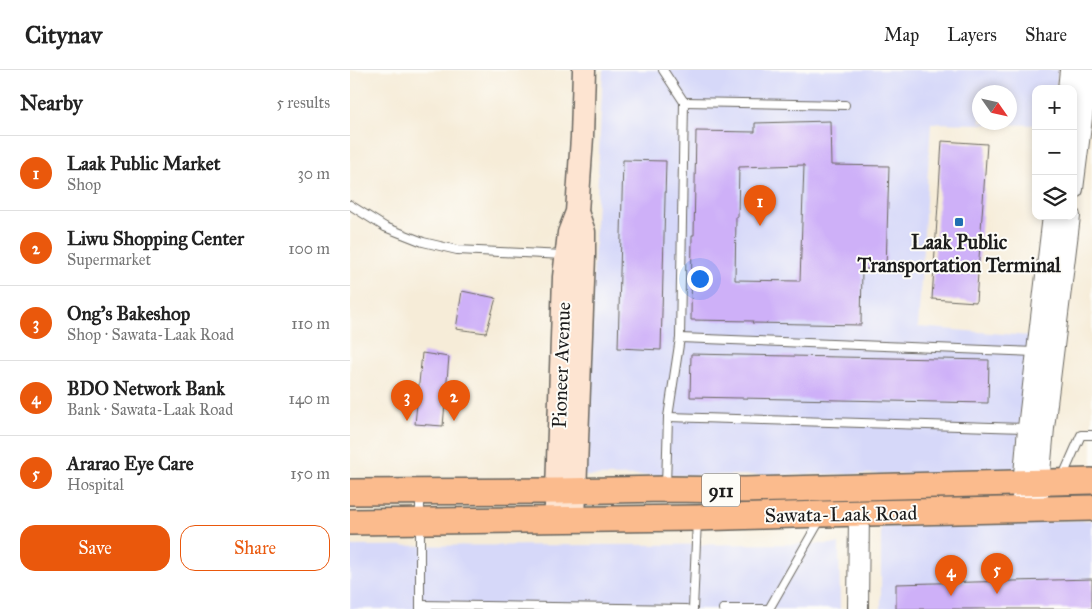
<!DOCTYPE html>
<html lang="en">
<head>
<meta charset="utf-8">
<style>
  body { margin:0; font-family:"IM FELL Great Primer",serif; background:#f2f2f2; color:#222 }
  .controls { position:absolute; right:15px; top:15px; display:grid; overflow:hidden; border-radius:10px; box-shadow:0 2px 8px #0003 }
  .controls button { width:45px; height:45px; display:grid; place-items:center; padding:0; border:0; border-bottom:1px solid #e0e0e0; background:#fff; color:#222; font:25px sans-serif }
  .compass { position:absolute; left:622px; top:15px; width:45px; height:45px; border-radius:50%; background:#fff; box-shadow:0 2px 8px #0003; rotate:124deg }
  .you { position:absolute; left:349px; top:208px; width:18px; height:18px; margin:-12px; border:4px solid #fff; border-radius:50%; background:#1a73e8; box-shadow:0 0 0 8px #1a73e833 }
  .badge { display:grid; place-items:center; width:32px; height:32px; border-radius:50%; background:#ea580c; color:#fff; font-size:16px; font-weight:700 }
  .pin { position:absolute; translate:-50% -41px; filter:drop-shadow(0 1px 2px #0008) }
  .pin::after { content:''; position:absolute; top:26px; width:18px; height:15px; background:inherit; clip-path:polygon(0 0,100% 0,50% 100%) }
  .list { margin:0; padding:0; list-style:none }
  h2 { display:flex; justify-content:space-between; align-items:center; height:65px; margin:0; padding:0 20px; font-size:21px }
  h2 small { font-size:16px; font-weight:400; color:#767676 }
  .list li { display:grid; grid-template-columns:32px 1fr auto; gap:15px; align-items:center; box-sizing:border-box; height:75px; padding:0 20px; border-top:1px solid #e0e0e0 }
  .list b { display:block; font-size:19px; white-space:nowrap }
  .list p { margin:0; font-size:16px; white-space:nowrap; color:#767676 }
  .list em { font-size:16px; font-style:normal; color:#767676 }
  .actions { display:flex; gap:10px; padding:15px 20px }
  .actions a { flex:1; padding:11px 0; border:1px solid #ea580c; border-radius:15px; text-align:center; font-size:18px; color:#ea580c }
  .actions .main { background:#ea580c; color:#fff }
  .icon { flex:none; width:28px; height:28px; fill:none; stroke:currentColor; stroke-width:2; stroke-linecap:round; stroke-linejoin:round }
  .map { position:relative; flex:none; width:742px; height:539px; overflow:hidden }
  header { display:flex; align-items:center; gap:30px; box-sizing:border-box; height:70px; padding:0 25px; background:#fff; border-bottom:1px solid #e0e0e0 }
  header strong { font-size:24px }
  nav { display:flex; gap:28px; margin-inline-start:auto; font-size:18px }
  main { display:flex }
  aside { flex:1; background:#fff }
  .map>svg:first-child { display:block }
  .built { fill:#d6d8f9; fill-rule:evenodd }
  .building { fill:#ceb0f8; fill-rule:evenodd }
  .lines { fill:none; stroke-linecap:round; stroke-linejoin:round }
  .service-casing { stroke:#68655e; stroke-width:10 }
  .tertiary-casing { stroke:#68655e; stroke-width:22 }
  .secondary-casing { stroke:#68655e; stroke-width:25 }
  .primary-casing { stroke:#68655e; stroke-width:28 }
  .service { stroke:#fff; stroke-width:8 }
  .tertiary { stroke:#fff; stroke-width:20 }
  .secondary { stroke:#fde4d1; stroke-width:22 }
  .primary { stroke:#fbbb8d; stroke-width:25 }
  .poi-dot { fill:#1f6fb2; stroke:#fdfcf7; stroke-width:2 }
  .labels { text-anchor:middle; stroke-width:4; stroke-linejoin:round; paint-order:stroke }
  .shield { fill:#fdfcf7; stroke:#605f5e; stroke-width:1 }
  .shield-label { font-size:19px; font-weight:bold; fill:#1c1c1c }
  .poi-label { font-size:20px; font-weight:bold; fill:#1c1c1c; stroke:#fdfcf7 }
  .street-label { font-size:20px; fill:#1c1c1c; stroke:#fdfcf7 }
</style>
</head>
<body>
<header>
<strong>Citynav</strong>
<nav><a>Map</a><a>Layers</a><a>Share</a></nav>
</header>
<main>
<aside>
<h2>Nearby<small>5 results</small></h2>
<ul class="list">
<li><span class="badge">1</span><div><b>Laak Public Market</b><p>Shop</p></div><em>30 m</em></li>
<li><span class="badge">2</span><div><b>Liwu Shopping Center</b><p>Supermarket</p></div><em>100 m</em></li>
<li><span class="badge">3</span><div><b>Ong's Bakeshop</b><p>Shop · Sawata-Laak Road</p></div><em>110 m</em></li>
<li><span class="badge">4</span><div><b>BDO Network Bank</b><p>Bank · Sawata-Laak Road</p></div><em>140 m</em></li>
<li><span class="badge">5</span><div><b>Ararao Eye Care</b><p>Hospital</p></div><em>150 m</em></li>
</ul>
<div class="actions"><a class="main">Save</a><a>Share</a></div>
</aside>
<div class="map">
<svg width="742" height="539" viewBox="0 0 742 539">
  <rect width="100%" height="100%" fill="#fdfcf7"/>
  <filter id="ink" filterUnits="userSpaceOnUse"><feTurbulence type="fractalNoise" baseFrequency=".02" numOctaves="2"/><feDisplacementMap in="SourceGraphic" scale="10" xChannelSelector="R" yChannelSelector="G"/><feConvolveMatrix kernelMatrix="1 2 1 2 8 2 1 2 1" color-interpolation-filters="sRGB"/></filter>
  <filter id="wash" filterUnits="userSpaceOnUse"><feTurbulence type="fractalNoise" baseFrequency=".0096" numOctaves="4" result="noise"/><feDisplacementMap in="SourceGraphic" scale="20" xChannelSelector="R" yChannelSelector="G"/><feGaussianBlur stdDeviation="1.12" result="paint"/><feColorMatrix in="noise" values="0 0 0 0 0 0 0 0 0 0 0 0 0 0 0 0 0 1.4 0 .05"/><feComposite in="paint" operator="in"/></filter>
  <g filter="url(#wash)">
    <rect width="100%" height="100%" fill="#f6ecd8"/>
    <g class="built">
      <path d="M253,0H708L706,19H686V55L581,53L568,257L679,266L665,403L234,406ZM630,22H660V52H630Z"/>
      <polygon points="742,450 742,539 531,539 531,456"/>
      <polygon points="489,474 490,539 0,539 0,476"/>
    </g>
    <g id="blocks">
      <g class="building">
        <path d="M480,51L481,95L539,96L536,199H512L511,255L402,253L403,251L341,250L342,165H344L346,61L405,62V53ZM454,95L450,211L385,210L386,147H388L389,97Z"/>
        <polygon points="592,71 637,74 626,232 582,229"/>
        <polygon points="273,90 316,91 311,280 268,278"/>
        <polygon points="112,221 146,228 136,263 106,259"/>
        <polygon points="72,283 99,287 93,356 65,354"/>
        <polygon points="341,284 639,290 638,333 340,327"/>
        <polygon points="742,509 742,539 546,539 546,514"/>
      </g>
    </g>
  </g>
  <g filter="url(#ink)">
    <use href="#blocks" fill-opacity="0" stroke="#68655e" stroke-width="1"/>
    <g class="lines">
      <g class="service-casing">
        <g id="service">
          <polyline points="313,0 334,32 330,268 318,347 316,416"/>
          <polyline points="334,32 495,35"/>
          <polyline points="0,135 35,157 73,172 107,180 214,185"/>
          <polyline points="330,268 685,282"/>
          <polyline points="318,347 677,358"/>
          <polyline points="712,408 731,365 742,365"/>
          <polyline points="70,426 70,539"/>
          <polyline points="71,535 336,539"/>
          <polyline points="343,539 347,450"/>
          <polyline points="373,539 419,539"/>
          <polyline points="419,539 470,450"/>
        </g>
      </g>
      <g class="tertiary-casing">
        <g id="tertiary">
          <polyline points="718,19 720,0"/>
          <polyline points="723,119 738,0"/>
          <polyline points="688,425 694,358 720,146"/>
          <polyline points="671,440 678,358 703,146"/>
          <polyline points="508,539 509,443"/>
        </g>
      </g>
      <g class="secondary-casing">
        <g id="secondary">
          <polyline points="205,450 207,421 214,207 219,163 227,142 232,67 234,0"/>
          <polyline points="224,450 234,186 234,162 228,145"/>
        </g>
      </g>
      <g class="primary-casing">
        <g id="primary">
          <polyline points="0,422 207,421 316,419 395,420 742,411"/>
          <polyline points="0,452 347,448 473,444 742,438"/>
        </g>
      </g>
      <use href="#service" class="service"/>
      <use href="#tertiary" class="tertiary"/>
      <use href="#secondary" class="secondary"/>
      <use href="#primary" class="primary"/>
    </g>
  </g>
  <rect class="poi-dot" x="604" y="147" width="10" height="10" rx="2.5"/>
  <g class="labels">
    <rect class="shield" x="352" y="403.5" width="38" height="33" rx="4"/>
    <g class="shield-label">
      <text x="371" y="427">911</text>
    </g>
    <g class="poi-label">
      <text x="609" y="179">Laak Public<tspan x="609" dy="23">Transportation Terminal</tspan></text>
    </g>
    <g class="street-label">
      <text transform="translate(211 295) rotate(-88)" y="7">Pioneer Avenue</text>
      <text transform="translate(491 444) rotate(-1)" y="7">Sawata-Laak Road</text>
    </g>
  </g>
</svg>
<div class="controls">
<button>+</button>
<button>−</button>
<button><svg class="icon" aria-label="layers" viewBox="0 0 24 24"><path d="M12 4l9 5-9 5-9-5zM3 14l9 5 9-5"/></svg></button>
</div>
<svg class="compass" viewBox="-18 -18 36 36"><path d="M0-13l5 13h-10z" fill="#e53935"/><path d="M0 13l5-13h-10z" fill="#767676"/></svg>
<div class="you"></div>
<div class="pin badge" style="left:410px;top:156px">1</div>
<div class="pin badge" style="left:104px;top:351px">2</div>
<div class="pin badge" style="left:57px;top:351px">3</div>
<div class="pin badge" style="left:601px;top:526px">4</div>
<div class="pin badge" style="left:647px;top:524px">5</div>
</div>
</main>
</body>
</html>
